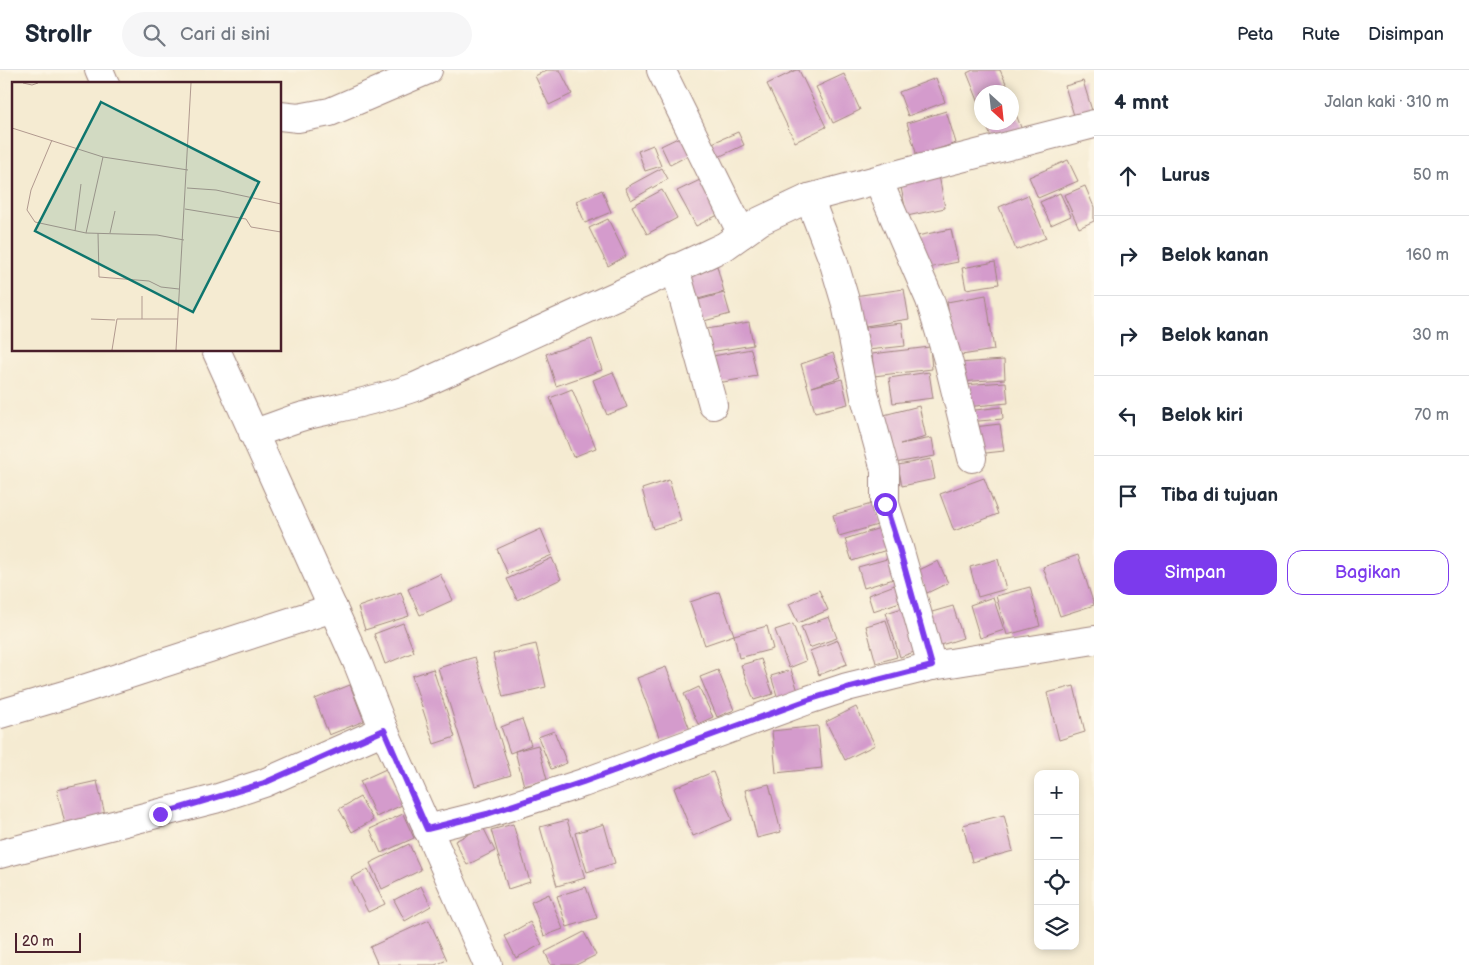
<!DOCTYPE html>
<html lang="id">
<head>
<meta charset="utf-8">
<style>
  body { margin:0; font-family:"Balsamiq Sans",sans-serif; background:#f6f6f7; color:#1f2937 }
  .controls { position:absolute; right:15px; bottom:15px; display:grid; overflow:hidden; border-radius:10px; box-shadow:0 2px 8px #0003 }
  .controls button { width:45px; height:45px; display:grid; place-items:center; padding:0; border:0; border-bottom:1px solid #e0e1e3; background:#fff; color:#1f2937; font:25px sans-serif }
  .compass { position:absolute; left:974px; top:15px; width:45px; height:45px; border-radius:50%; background:#fff; box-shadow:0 2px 8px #0003; rotate:153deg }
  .scale { position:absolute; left:15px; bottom:12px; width:66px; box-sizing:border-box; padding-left:5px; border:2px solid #4a1f2b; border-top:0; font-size:14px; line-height:18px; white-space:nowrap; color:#4a1f2b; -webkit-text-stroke:4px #fcf5e5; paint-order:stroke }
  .stop { position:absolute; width:15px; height:15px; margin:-11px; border:4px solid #7c3aed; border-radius:50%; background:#fff }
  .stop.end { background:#7c3aed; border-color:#fff; box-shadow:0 1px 5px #0008 }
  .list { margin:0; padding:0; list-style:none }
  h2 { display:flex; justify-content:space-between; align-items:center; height:65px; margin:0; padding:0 20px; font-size:21px }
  h2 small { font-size:16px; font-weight:400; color:#747a83 }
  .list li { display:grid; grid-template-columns:32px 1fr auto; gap:15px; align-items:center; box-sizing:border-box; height:80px; padding:0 20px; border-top:1px solid #e0e1e3 }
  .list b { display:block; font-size:19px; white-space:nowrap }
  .list em { font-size:16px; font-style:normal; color:#747a83 }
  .actions { display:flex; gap:10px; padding:15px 20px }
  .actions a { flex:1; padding:11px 0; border:1px solid #7c3aed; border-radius:15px; text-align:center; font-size:18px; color:#7c3aed }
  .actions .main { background:#7c3aed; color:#fff }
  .icon { flex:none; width:28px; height:28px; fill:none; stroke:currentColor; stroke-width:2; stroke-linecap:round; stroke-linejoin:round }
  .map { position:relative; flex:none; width:1094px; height:895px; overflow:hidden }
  header { display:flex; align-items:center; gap:30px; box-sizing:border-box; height:70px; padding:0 25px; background:#fff; border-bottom:1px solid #e0e1e3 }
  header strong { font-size:24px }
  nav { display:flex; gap:28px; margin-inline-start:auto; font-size:18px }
  .search { width:350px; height:45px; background:#f6f6f7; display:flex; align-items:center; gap:12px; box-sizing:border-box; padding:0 18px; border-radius:28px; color:#747a83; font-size:19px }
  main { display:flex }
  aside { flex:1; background:#fff }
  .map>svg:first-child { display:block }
  .building { fill:#d49bcc }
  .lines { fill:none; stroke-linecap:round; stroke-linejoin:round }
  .minor-casing { stroke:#a0857e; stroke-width:30 }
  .minor { stroke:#fff; stroke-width:28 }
  .route { stroke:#7c3aed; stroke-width:6 }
  .inset-road { fill:none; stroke:#b1998f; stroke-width:1 }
  .view { fill:#0f766e; fill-opacity:0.15; stroke:#0f766e; stroke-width:2.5 }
  .inset-edge { fill:none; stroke:#4a1f2b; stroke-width:2.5 }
</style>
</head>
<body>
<header>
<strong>Strollr</strong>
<div class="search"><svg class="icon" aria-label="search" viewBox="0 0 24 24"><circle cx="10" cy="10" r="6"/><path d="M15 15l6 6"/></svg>Cari di sini</div>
<nav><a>Peta</a><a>Rute</a><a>Disimpan</a></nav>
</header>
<main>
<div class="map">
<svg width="1094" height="895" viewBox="0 0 1094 895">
  <rect width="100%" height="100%" fill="#fcf5e5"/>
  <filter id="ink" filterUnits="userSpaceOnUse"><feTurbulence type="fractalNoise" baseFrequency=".02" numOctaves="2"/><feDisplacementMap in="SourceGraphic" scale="10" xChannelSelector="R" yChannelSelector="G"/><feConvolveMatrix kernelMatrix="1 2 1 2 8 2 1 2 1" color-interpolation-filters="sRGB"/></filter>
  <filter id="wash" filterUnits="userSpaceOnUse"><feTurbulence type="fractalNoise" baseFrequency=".0096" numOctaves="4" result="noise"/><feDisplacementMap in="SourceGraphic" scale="20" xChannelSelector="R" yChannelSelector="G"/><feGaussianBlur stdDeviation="1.12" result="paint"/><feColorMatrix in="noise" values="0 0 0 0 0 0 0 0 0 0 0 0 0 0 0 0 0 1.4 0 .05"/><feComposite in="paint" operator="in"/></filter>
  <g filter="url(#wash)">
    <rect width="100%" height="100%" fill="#f5ebd2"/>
    <g id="blocks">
      <g class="building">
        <polygon points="547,0 560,0 572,24 549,35 535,6"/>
        <polygon points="796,0 799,0 826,57 795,72 767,14"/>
        <polygon points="973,0 1000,0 1010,22 982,22 981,38 967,3"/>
        <polygon points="844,4 860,40 833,53 816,17"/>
        <polygon points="936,8 945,32 908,46 899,22"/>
        <polygon points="1083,11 1094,47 1076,52 1065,16"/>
        <polygon points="1012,34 1022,60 993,72 985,52 1012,52"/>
        <polygon points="946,41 956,73 917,86 907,53"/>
        <polygon points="738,62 744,75 710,91 703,77"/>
        <polygon points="686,64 695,82 670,95 661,76"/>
        <polygon points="653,75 661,96 645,101 638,81"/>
        <polygon points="1068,90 1078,111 1038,128 1029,107"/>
        <polygon points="662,98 668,109 631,130 625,118"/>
        <polygon points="939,105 945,138 907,146 900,113"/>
        <polygon points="702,109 720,144 696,156 677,121"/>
        <polygon points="1085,116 1094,137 1094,151 1079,158 1064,125"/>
        <polygon points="602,120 611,142 585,153 576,131"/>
        <polygon points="662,120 677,148 647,164 632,136"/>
        <polygon points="1060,123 1071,146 1051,155 1040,132"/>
        <polygon points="1028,125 1046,168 1016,180 999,137"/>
        <polygon points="608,149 626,186 608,196 589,158"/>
        <polygon points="951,159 958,192 923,199 917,166"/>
        <polygon points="995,192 999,214 966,219 962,198"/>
        <polygon points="717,196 724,222 687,232 680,206"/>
        <polygon points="904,219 909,249 859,257 854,226"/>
        <polygon points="724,223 730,244 693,254 687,233"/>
        <polygon points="986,225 994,280 955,286 947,232"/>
        <polygon points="749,252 753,275 710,282 707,259"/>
        <polygon points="902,253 905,276 868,280 866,257"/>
        <polygon points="592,269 602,300 556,316 546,284"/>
        <polygon points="930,277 932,299 874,306 872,284"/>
        <polygon points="751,279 757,306 718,313 713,286"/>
        <polygon points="833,283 841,307 812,317 842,309 848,334 815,342 801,294"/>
        <polygon points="1004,290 1005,309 959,312 958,293"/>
        <polygon points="613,302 627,337 607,345 593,310"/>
        <polygon points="929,302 933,328 893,333 889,308"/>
        <polygon points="1006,312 1008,333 965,337 962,315"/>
        <polygon points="572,319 596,378 573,387 550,328"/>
        <polygon points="919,336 926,367 900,374 932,368 935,386 895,393 884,345"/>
        <polygon points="1002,337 1003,349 967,352 966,341"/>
        <polygon points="1000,354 1004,381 977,384 974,357"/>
        <polygon points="931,389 935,409 902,416 898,395"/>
        <polygon points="984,408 998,444 954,461 940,424"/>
        <polygon points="669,410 681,451 653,459 642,419"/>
        <polygon points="875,433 881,454 839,466 833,445"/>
        <polygon points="883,457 890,479 852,491 845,469"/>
        <polygon points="541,459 552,485 508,504 497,479"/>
        <polygon points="1078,485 1094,535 1060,546 1043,497"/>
        <polygon points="894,487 900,507 864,518 858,497"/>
        <polygon points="552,488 561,509 517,530 507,509"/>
        <polygon points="998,489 1006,519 978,527 970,497"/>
        <polygon points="938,491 948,513 927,523 917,501"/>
        <polygon points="440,504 453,530 420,545 408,519"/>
        <polygon points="900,513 906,530 873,541 868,525"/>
        <polygon points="1030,517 1040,556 1007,565 996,526"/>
        <polygon points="819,520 828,540 798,553 789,534"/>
        <polygon points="401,522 409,546 365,560 358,537"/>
        <polygon points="719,522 734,565 767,556 773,579 739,588 734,565 705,575 690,532"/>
        <polygon points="993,527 1004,560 980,568 970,535"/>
        <polygon points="953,536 963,568 935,577 925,544"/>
        <polygon points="906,537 920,580 900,587 886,543"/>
        <polygon points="829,547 837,568 809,578 801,557"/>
        <polygon points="886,550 897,587 876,593 866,556"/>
        <polygon points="403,553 414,582 385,594 374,564"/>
        <polygon points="793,554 806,591 789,598 775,560"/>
        <polygon points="838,570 847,594 819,605 810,581"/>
        <polygon points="536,574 546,617 503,627 493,584"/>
        <polygon points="475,587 511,705 475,716 438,598"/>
        <polygon points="761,589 773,624 754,630 741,595"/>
        <polygon points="666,597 690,660 661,672 637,608"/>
        <polygon points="433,599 455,667 434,674 412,606"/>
        <polygon points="718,600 734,640 717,647 700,607"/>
        <polygon points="791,600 799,624 778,629 771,606"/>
        <polygon points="350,615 364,651 329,665 315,629"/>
        <polygon points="1074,616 1085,662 1059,670 1047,623"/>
        <polygon points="699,617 713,647 698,654 684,624"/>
        <polygon points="856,637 875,675 845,690 826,652"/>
        <polygon points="522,649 531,675 510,683 501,657"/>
        <polygon points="818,656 822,698 776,703 772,661"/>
        <polygon points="554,661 567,693 551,699 538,667"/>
        <polygon points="538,675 547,710 524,716 515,681"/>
        <polygon points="386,699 402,735 376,747 360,711"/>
        <polygon points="713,702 732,750 693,766 674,718"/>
        <polygon points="97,711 106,749 66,758 57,720"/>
        <polygon points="769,714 781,762 757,768 745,720"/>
        <polygon points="360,727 373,750 352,762 339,739"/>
        <polygon points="403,744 414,768 381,783 370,759"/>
        <polygon points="1004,745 1013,781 972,792 963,755"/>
        <polygon points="567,750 585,808 557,816 540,757"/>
        <polygon points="513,754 530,812 508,819 491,760"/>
        <polygon points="604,754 615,793 587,802 575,763"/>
        <polygon points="483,757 495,781 467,795 455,771"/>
        <polygon points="409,774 421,800 382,819 370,793"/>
        <polygon points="368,799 385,834 368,842 351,808"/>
        <polygon points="421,816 431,836 405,851 394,830"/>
        <polygon points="586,817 597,848 567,857 557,826"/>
        <polygon points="549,824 563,859 544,866 531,832"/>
        <polygon points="429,850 447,890 435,895 378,895 370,877"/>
        <polygon points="530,852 542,874 516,888 505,866"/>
        <polygon points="584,862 596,885 576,895 551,895 545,882"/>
      </g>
    </g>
  </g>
  <g filter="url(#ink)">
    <use href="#blocks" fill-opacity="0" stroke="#a0857e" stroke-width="1"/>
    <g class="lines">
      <g class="minor-casing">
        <g id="minor">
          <polyline points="99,0 105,14"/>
          <polyline points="661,0 742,164"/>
          <polyline points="280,46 298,48 330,42 428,0"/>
          <polyline points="878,110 930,230 948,290 972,388"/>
          <polyline points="809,128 914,100 1094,54"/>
          <polyline points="675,198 713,335"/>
          <polyline points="216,280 358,594 384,660 488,895"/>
          <path d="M253,363C270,359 286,351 304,346C341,337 379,330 415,317L708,184L725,176L760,151L809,128L833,190L846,234L865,327L885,400V434L899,478L932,596"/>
          <polyline points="0,644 71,623 333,538"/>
          <polyline points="427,759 487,744 583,713 808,630 847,617 932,596 1094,570"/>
          <polyline points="0,784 215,729 264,713 384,660"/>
        </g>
      </g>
      <use href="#minor" class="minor"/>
    </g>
  </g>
  <g class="lines" filter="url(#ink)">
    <polyline class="route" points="160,744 264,713 384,660 427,759 487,744 583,712 808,630 847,618 932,596 899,478 885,434"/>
  </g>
  <g transform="translate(12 12)">
    <rect width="269" height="269" fill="#f5ebd2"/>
    <path class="inset-road" d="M11,1L20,3L26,1M0,46L91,75L176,88M40,58L19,108L15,128L23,140L74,151M91,75L74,151L145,153L172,158M175,106L204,108L269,122M173,127L234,137L239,145L269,150M63,149L69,102M86,151L87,195L137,199L149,205L167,207M98,151L103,129M130,214V237M79,237L103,238M100,268L105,237H166M164,268L179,1"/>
    <path class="view" d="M89,20L247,100L181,230L23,149Z"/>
    <rect width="269" height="269" class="inset-edge"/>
  </g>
</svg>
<div class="controls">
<button>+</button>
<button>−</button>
<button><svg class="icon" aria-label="locate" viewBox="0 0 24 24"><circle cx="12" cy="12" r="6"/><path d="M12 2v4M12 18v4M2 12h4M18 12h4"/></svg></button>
<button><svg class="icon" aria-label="layers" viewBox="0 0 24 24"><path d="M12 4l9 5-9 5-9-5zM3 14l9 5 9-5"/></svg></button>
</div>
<svg class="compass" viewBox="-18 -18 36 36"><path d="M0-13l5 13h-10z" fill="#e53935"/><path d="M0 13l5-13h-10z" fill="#747a83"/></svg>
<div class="scale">20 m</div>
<div class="stop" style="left:885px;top:434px"></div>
<div class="stop end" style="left:160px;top:744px"></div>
</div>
<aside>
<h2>4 mnt<small>Jalan kaki · 310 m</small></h2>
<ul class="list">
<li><svg class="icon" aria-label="ahead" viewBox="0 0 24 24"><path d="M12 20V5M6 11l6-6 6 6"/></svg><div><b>Lurus</b></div><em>50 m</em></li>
<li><svg class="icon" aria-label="right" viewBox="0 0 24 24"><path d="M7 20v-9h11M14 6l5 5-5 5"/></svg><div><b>Belok kanan</b></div><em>160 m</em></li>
<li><svg class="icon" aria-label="right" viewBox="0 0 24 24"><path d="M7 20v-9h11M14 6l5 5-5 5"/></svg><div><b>Belok kanan</b></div><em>30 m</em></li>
<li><svg class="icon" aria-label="left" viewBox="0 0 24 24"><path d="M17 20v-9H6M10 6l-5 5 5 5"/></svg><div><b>Belok kiri</b></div><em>70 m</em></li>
<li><svg class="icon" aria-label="arrive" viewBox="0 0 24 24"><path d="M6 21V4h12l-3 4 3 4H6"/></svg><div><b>Tiba di tujuan</b></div></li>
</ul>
<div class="actions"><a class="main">Simpan</a><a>Bagikan</a></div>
</aside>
</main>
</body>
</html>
